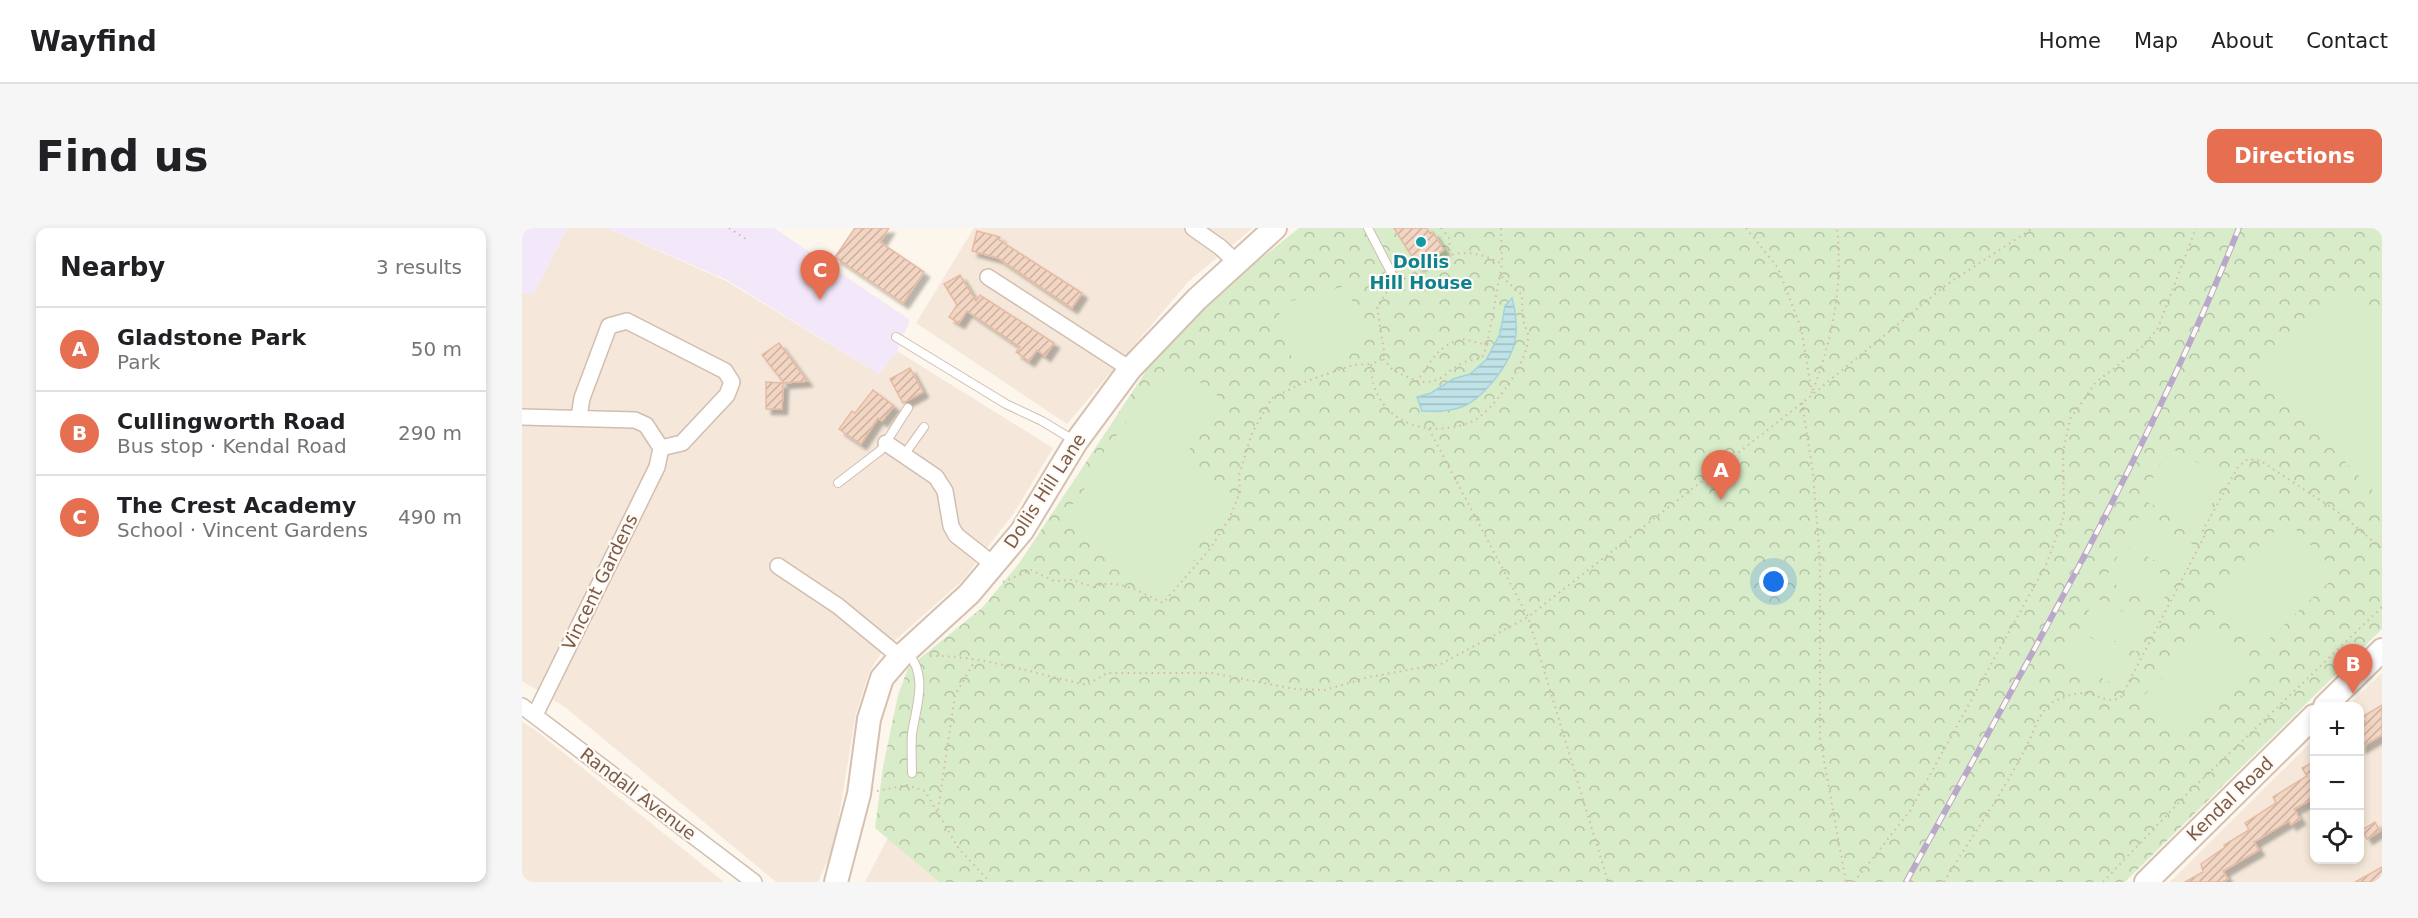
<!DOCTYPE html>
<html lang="en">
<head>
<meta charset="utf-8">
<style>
  body { margin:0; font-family:"DejaVu Sans",sans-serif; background:#f6f6f6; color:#202124 }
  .controls { position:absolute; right:18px; bottom:18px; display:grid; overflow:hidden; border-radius:12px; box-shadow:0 3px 9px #0003 }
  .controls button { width:54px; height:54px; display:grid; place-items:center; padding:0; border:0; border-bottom:2px solid #e0e0e0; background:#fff; color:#202124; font:30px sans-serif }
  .you { position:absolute; left:1252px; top:354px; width:21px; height:21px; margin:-15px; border:4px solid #fff; border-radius:50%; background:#1a73e8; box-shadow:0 0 0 9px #1a73e833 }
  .badge { display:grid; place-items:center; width:39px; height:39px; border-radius:50%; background:#e76f51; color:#fff; font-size:20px; font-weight:700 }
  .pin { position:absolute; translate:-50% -50px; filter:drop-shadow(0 2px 3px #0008) }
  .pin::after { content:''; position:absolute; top:32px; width:21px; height:18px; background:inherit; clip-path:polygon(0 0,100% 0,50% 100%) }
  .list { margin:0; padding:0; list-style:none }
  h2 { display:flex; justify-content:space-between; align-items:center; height:78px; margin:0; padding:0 24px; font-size:26px }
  h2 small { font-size:20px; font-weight:400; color:#757577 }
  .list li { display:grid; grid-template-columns:39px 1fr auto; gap:18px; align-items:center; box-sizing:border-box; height:84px; padding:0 24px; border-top:2px solid #e0e0e0 }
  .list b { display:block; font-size:22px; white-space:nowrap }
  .list p { margin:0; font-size:20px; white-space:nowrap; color:#757577 }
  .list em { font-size:20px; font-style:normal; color:#757577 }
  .icon { flex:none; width:33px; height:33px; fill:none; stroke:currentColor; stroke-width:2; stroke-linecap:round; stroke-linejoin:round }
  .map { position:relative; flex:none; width:1860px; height:654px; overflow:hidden; border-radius:12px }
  header { display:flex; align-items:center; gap:36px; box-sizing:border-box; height:84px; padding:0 30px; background:#fff; border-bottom:2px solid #e0e0e0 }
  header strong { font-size:28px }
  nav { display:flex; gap:33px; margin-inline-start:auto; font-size:21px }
  .intro { display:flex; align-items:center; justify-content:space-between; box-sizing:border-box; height:144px; padding:0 36px }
  h1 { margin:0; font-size:42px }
  .button { padding:15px 27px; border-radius:12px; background:#e76f51; color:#fff; font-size:21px; font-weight:700 }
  main { display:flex; gap:36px; padding:0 36px }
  aside { flex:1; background:#fff; border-radius:12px; box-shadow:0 3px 9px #0003 }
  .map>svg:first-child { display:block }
  .residential { fill:#f5e8da }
  .education { fill:#f3e8fa }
  .park { fill:url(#park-crowns) }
  .pitch { fill:#d8ecc9 }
  .water { fill:url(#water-rules); stroke:#a5d3da; stroke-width:1.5 }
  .building { fill:url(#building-hatch); stroke:#e6bba3; stroke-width:1.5; filter:url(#shadow) }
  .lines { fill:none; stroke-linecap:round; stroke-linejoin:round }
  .lane-casing { stroke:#d1beb0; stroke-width:10 }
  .street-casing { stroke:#d1beb0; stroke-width:18 }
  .secondary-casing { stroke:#d6c0b0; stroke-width:26 }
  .path { stroke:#d9b8a5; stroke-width:2; stroke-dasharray:1.5 4.5; stroke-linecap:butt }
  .lane { stroke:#fff; stroke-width:8 }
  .street { stroke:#fff; stroke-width:15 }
  .secondary { stroke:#fff; stroke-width:22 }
  .rail-casing { stroke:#b9a8c9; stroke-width:6 }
  .rail { stroke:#fffaf3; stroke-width:4; stroke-dasharray:11; stroke-linecap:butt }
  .culture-dot { fill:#0f9aa8; stroke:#fffaf3; stroke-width:2 }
  .labels { text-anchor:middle; stroke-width:4.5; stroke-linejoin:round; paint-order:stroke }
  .culture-label { font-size:18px; font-weight:bold; fill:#0d838f; stroke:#fffaf3 }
  .street-label { font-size:18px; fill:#7a5c4d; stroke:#fffaf3 }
</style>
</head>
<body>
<header>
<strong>Wayfind</strong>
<nav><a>Home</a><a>Map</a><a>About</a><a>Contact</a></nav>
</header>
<div class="intro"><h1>Find us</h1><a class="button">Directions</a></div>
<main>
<aside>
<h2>Nearby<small>3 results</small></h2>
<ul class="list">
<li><span class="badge">A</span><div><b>Gladstone Park</b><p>Park</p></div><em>50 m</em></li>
<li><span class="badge">B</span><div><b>Cullingworth Road</b><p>Bus stop · Kendal Road</p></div><em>290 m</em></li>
<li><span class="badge">C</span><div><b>The Crest Academy</b><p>School · Vincent Gardens</p></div><em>490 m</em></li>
</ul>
</aside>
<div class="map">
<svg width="1860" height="654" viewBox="0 0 1860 654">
  <defs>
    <pattern id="park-crowns" width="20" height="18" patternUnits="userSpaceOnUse" patternTransform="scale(1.5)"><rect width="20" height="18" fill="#d8ecc9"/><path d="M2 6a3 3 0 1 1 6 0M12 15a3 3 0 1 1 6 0" fill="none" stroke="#b4c2a5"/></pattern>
    <pattern id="water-rules" width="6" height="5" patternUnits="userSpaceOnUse" patternTransform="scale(1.5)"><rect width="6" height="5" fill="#bfe3e8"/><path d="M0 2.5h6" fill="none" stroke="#a0bbbe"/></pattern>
    <pattern id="building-hatch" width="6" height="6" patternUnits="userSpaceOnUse" patternTransform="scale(1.5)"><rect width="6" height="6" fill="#f3d5c3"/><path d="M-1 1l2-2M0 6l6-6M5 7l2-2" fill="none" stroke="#cab0a1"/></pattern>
    <filter id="shadow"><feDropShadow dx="5.5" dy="5.5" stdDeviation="1.5" flood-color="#0004"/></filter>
  </defs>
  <rect width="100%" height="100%" fill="#fdf6ec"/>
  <g class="residential">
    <polygon points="45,0 85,0 204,53 357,146 375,123 531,220 494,282 441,352 370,415 357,428 347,445 334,485 312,619 296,654 254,654 43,479 0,453 0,65 11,67"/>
    <polygon points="452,0 731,0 667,53 545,196 394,95"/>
    <polygon points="1860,445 1860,654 1648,654 1792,511 1792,632 1838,632 1838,478 1826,478"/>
    <polygon points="0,494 12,501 202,654 0,654"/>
    <polygon points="369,604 424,654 343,654"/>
  </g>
  <g class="education">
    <polygon points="0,0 45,0 11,67 0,65"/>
    <polygon points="85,0 252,0 388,92 375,123 357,146 205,52"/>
  </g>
  <polygon class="park" points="777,0 1860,0 1860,401 1603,654 417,654 353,600 361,539 376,467 386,440 460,380 498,334 636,125 688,71"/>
  <g class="pitch">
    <polygon points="826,57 843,121 773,141 755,77"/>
    <polygon points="1823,64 1860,102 1860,272 1738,146"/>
    <polygon points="650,133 705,175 662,228 714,269 675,318 680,322 640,372 541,289 578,240 573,236"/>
    <polygon points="1647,219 1703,250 1677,301 1620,271"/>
    <polygon points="1617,289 1672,317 1656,345 1602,316"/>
    <polygon points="1765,292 1816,346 1736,421 1686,366"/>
    <polygon points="1598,324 1652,352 1637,380 1583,351"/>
    <polygon points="1574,370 1627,397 1614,424 1559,396"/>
    <polygon points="1693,399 1731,440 1657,510 1620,469"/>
    <polygon points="1556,403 1610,431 1595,458 1541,430"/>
  </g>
  <path class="water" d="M990,70C994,83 996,103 992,117C986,138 961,170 942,178C928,184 914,184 900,183L895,169L909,165L931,151L948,146L964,132L978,106L983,78Z"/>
  <g class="building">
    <polygon points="333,0 367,0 358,14 402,44 381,75 313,29"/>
    <polygon points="872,0 905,0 908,6 911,4 922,22 896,38"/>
    <polygon points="455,3 478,9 477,12 560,65 550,80 476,30 450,23"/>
    <polygon points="438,47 454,73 458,67 532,115 523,128 515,122 507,133 494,124 498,119 445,83 437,95 427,89 435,77 422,56"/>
    <polygon points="257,115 285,153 262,155 240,127"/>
    <polygon points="388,140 401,164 381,175 368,151"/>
    <polygon points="244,154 261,155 260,181 244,181"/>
    <polygon points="351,162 372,178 360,193 356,190 339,216 317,201 330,183 333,185"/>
    <polygon points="1860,477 1860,507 1838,520 1838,497 1843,494 1840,489"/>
    <polygon points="1792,534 1792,570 1772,581 1778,591 1769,597 1767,593 1732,614 1737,622 1701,643 1706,651 1700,654 1663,654 1681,644 1679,636 1703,619 1702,617 1727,602 1723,595 1754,575 1751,569 1785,548 1780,540"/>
    <polygon points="1853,594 1858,603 1845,611 1840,602"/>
    <polygon points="1860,639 1860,654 1833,654"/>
  </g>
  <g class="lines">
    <g class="lane-casing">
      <g id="lane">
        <polyline points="846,0 872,50"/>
        <polyline points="374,109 484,176 520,193 553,213"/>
        <polyline points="382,227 402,199"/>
        <polyline points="316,255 359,222 386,180"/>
        <path d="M385,424C407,448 394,478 390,506C389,519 390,532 390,545"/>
      </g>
    </g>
    <g class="street-casing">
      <g id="street">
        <polyline points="671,0 698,19 714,34"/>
        <polyline points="466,49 608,141"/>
        <polyline points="0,189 113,192 124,197 139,220 135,239 13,487"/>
        <polyline points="57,189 60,170 87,98 105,93 203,143 210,154 205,167 160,215 139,220"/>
        <polyline points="364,215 414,249 423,263 429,298 434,307 472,337"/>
        <polyline points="256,338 316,378 378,429"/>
        <polyline points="0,478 232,654"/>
      </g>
    </g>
    <g class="secondary-casing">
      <g id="secondary">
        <polyline points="1803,478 1860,422"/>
        <polyline points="314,654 337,566 347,491 360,450 378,429 447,366 500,303 554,214 608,141 675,71 753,0"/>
        <polyline points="1624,654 1792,488"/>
      </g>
    </g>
    <g class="path">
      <polyline points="207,0 227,13"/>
      <polyline points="919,0 927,10 928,25"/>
      <polyline points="979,0 980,36"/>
      <polyline points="1224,0 1256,40 1279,100 1290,165"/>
      <path d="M882,51C919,30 938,13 980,36L965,117"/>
      <path d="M868,59L855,79L862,123L861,131L849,136C849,191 902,213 949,194C971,184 1008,132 1006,108C1006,104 1003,99 1002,95C1000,86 1000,76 1000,67L979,48"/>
      <path d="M941,111L965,117L961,128C955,133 949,131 943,134C922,142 921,158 895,153C911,132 914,118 941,111Z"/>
      <polyline points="861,131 872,143 895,153"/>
      <path d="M1291,162C1311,109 1321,57 1315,0"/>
      <polyline points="1280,175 1291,245 1298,333 1298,510 1324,654"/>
      <polyline points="907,201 1006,389 1086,654"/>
      <path d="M481,354L509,342L532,353L550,352L572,359C597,349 619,365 641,375L688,321L708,289L718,264L717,247L730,205L750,170L785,153L831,137L849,136"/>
      <path d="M408,428C459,427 514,446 565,457L585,445H690L773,461L803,462L847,449L919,436L1006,389L1280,175L1424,57L1511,0"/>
      <polyline points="355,563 385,557 403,563 437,621 468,654"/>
      <polyline points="416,582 433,467 453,433"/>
      <polyline points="1332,654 1388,583 1524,337 1542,288 1541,224 1548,191 1574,154 1621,118 1636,100 1674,0"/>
      <path d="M1422,654C1451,606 1484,561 1508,511C1514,497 1519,481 1533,473C1543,468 1553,465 1564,465C1577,466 1586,477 1599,469L1682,309L1681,302L1716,239L1726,231L1739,233L1819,286L1860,321"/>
      <polyline points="1581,654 1666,565 1860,379"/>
    </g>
    <use href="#lane" class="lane"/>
    <use href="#street" class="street"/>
    <use href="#secondary" class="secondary"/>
    <g class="rail-casing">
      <path id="rail" d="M1384,654C1502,439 1625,228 1717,0"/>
    </g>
    <use href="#rail" class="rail"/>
  </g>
  <circle class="culture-dot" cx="899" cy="14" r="6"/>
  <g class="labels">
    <g class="culture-label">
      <text x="899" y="40">Dollis<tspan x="899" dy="21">Hill House</tspan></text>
    </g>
    <g class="street-label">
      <text transform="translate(523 263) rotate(-57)" y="6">Dollis Hill Lane</text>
      <text transform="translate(78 354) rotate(-64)" y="6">Vincent Gardens</text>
      <text transform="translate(116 566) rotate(37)" y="6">Randall Avenue</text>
      <text transform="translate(1708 571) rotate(-44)" y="6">Kendal Road</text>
    </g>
  </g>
</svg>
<div class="controls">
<button>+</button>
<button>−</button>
<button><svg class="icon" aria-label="locate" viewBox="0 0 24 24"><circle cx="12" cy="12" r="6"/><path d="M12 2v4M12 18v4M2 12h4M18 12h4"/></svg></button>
</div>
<div class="you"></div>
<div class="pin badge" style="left:1199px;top:272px">A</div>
<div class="pin badge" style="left:1831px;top:466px">B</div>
<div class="pin badge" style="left:298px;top:72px">C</div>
</div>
</main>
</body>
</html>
